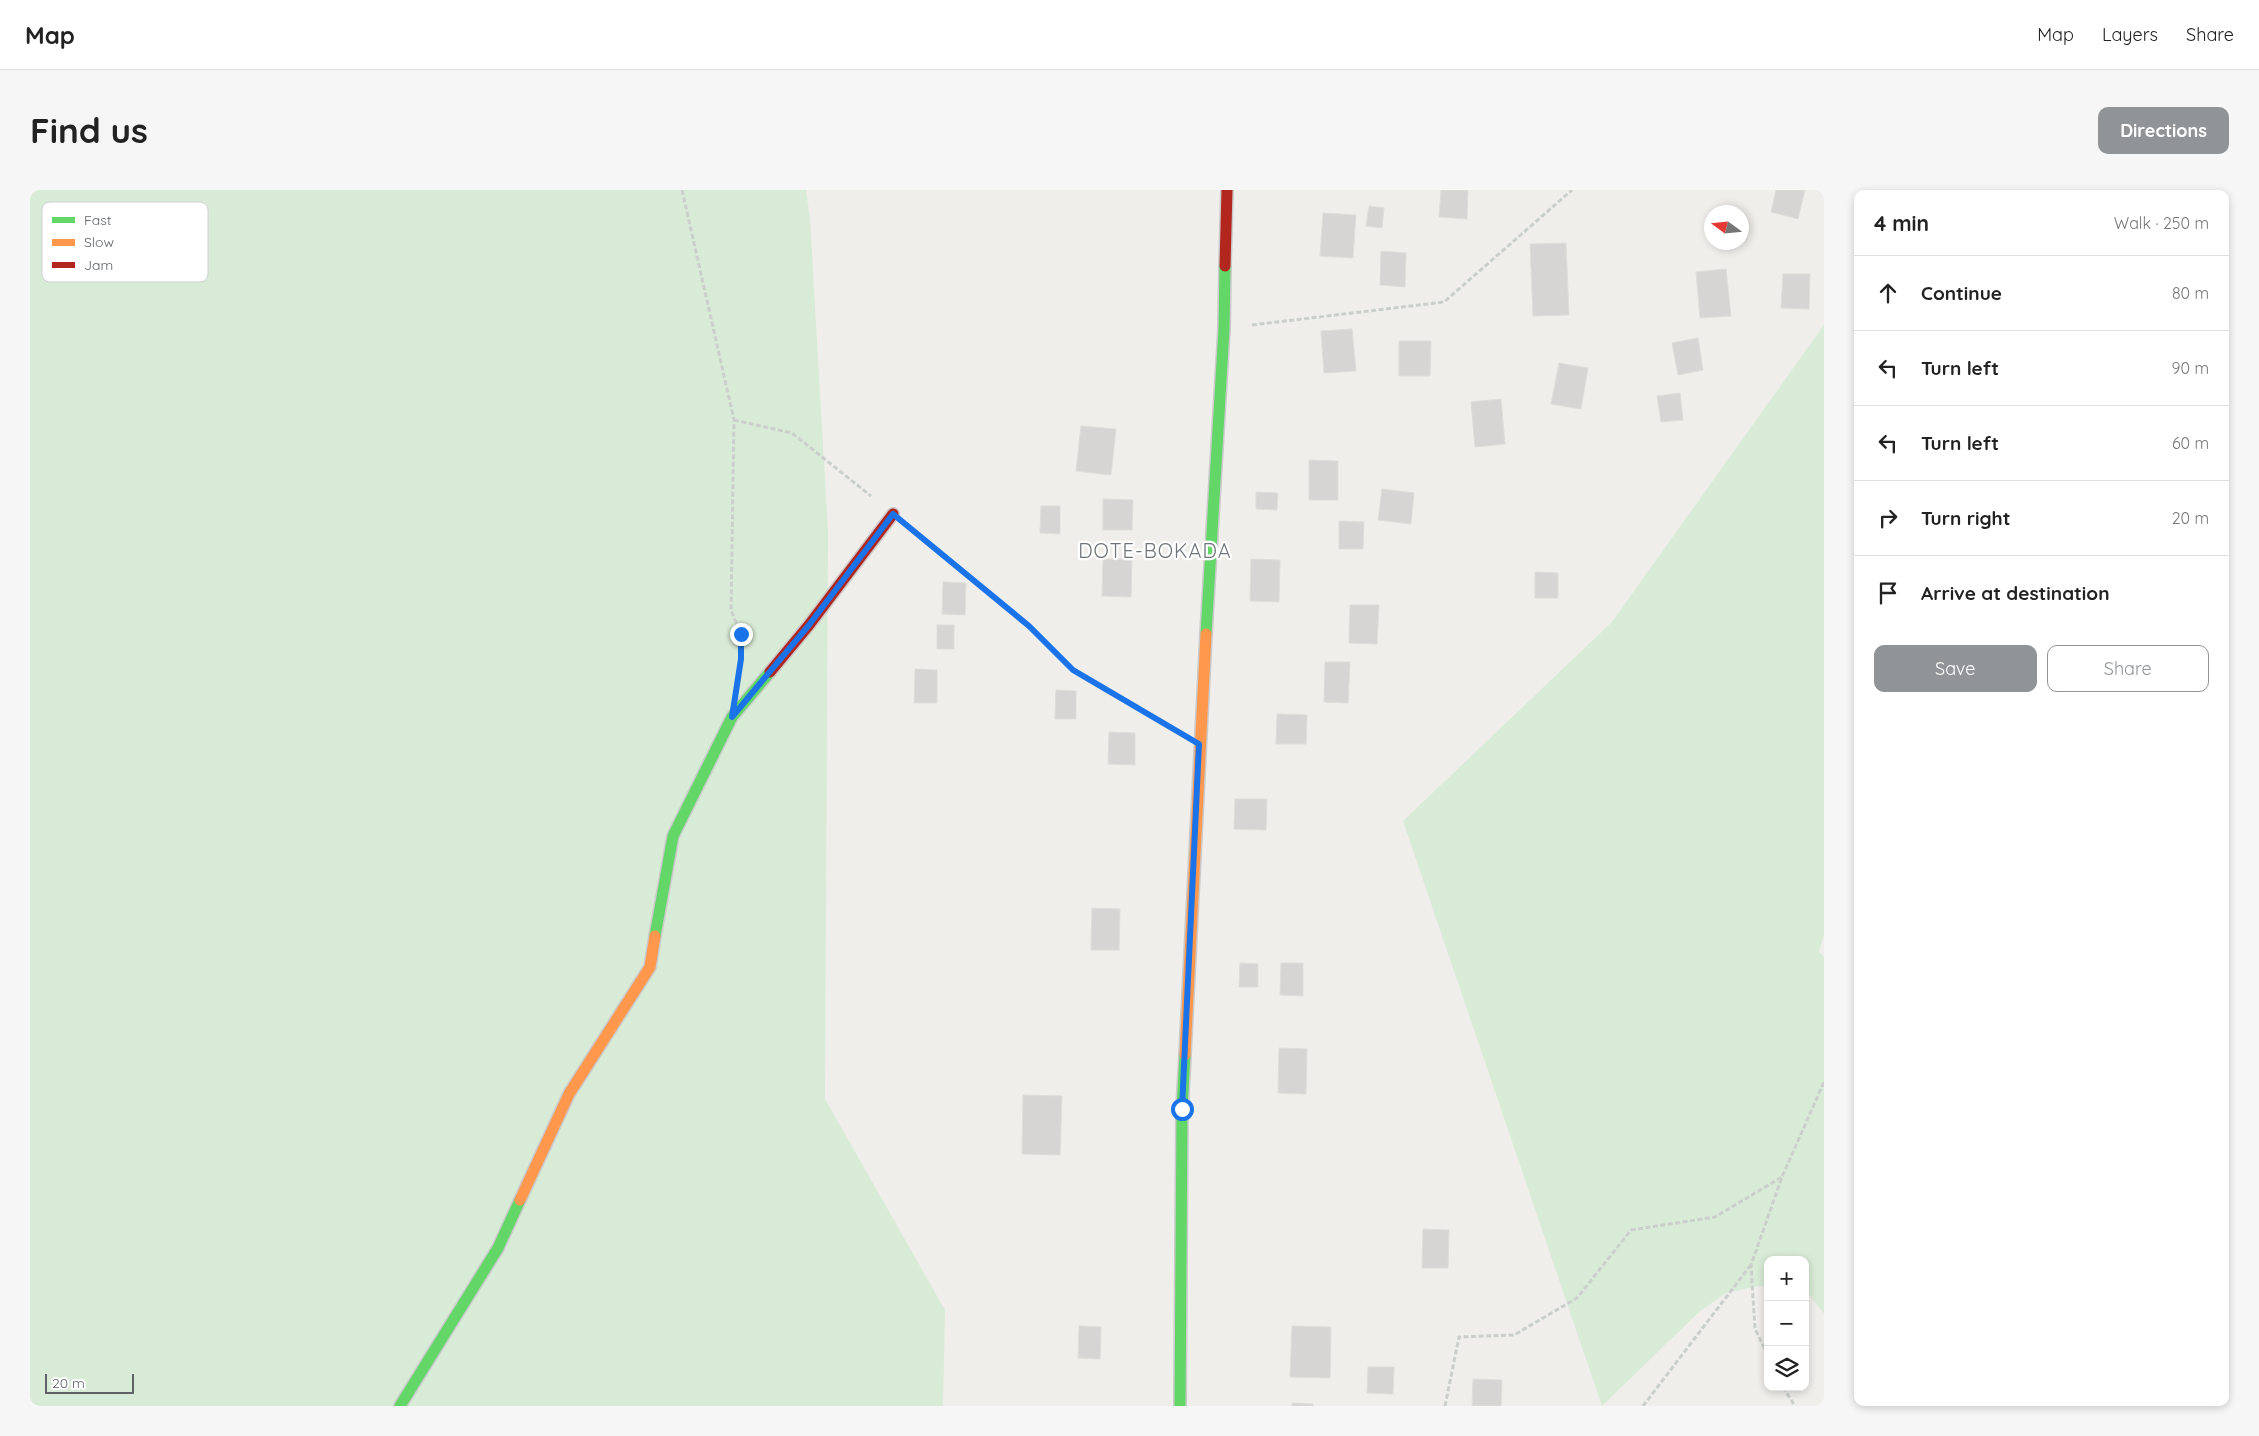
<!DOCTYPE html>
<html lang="en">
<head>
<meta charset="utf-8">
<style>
  body { margin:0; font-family:Quicksand,sans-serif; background:#f6f6f6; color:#222 }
  .controls { position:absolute; right:15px; bottom:15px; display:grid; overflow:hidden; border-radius:10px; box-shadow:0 2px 8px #0003 }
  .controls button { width:45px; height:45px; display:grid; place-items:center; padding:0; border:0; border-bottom:1px solid #e0e0e0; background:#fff; color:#222; font:25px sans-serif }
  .compass { position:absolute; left:1674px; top:15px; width:45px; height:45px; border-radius:50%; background:#fff; box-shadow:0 2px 8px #0003; rotate:285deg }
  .scale { position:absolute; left:15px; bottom:12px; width:89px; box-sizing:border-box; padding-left:5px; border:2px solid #5f6368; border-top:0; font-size:14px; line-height:18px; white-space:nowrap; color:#5f6368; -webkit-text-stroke:4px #fff; paint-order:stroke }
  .stop { position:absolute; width:15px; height:15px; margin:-11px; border:4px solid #1a73e8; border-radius:50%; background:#fff }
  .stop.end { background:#1a73e8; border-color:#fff; box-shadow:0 1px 5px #0008 }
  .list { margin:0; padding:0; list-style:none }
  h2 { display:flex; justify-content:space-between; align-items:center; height:65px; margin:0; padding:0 20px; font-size:21px }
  h2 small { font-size:16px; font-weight:400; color:#767676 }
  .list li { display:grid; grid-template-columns:32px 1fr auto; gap:15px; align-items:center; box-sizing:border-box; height:75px; padding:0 20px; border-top:1px solid #e0e0e0 }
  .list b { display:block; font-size:19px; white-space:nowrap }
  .list em { font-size:16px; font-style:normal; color:#767676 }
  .actions { display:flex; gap:10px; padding:15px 20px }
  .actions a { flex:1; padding:11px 0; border:1px solid #919496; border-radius:10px; text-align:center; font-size:18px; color:#919496 }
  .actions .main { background:#919496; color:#fff }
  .icon { flex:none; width:28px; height:28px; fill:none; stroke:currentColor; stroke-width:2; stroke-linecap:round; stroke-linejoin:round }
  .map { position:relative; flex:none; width:1794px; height:1216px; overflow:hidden; border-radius:10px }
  header { display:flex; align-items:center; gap:30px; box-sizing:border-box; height:70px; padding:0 25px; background:#fff; border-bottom:1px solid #e0e0e0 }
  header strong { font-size:24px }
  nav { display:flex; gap:28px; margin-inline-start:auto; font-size:18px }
  .intro { display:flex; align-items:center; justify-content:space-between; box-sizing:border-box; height:120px; padding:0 30px }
  h1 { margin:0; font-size:35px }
  .button { padding:12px 22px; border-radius:10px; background:#919496; color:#fff; font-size:18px; font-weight:700 }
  main { display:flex; gap:30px; padding:0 30px }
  aside { flex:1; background:#fff; border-radius:10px; box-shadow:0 2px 8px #0003 }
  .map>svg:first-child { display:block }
  .green { fill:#d8ebd6 }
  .building { fill:#d6d5d3; stroke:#deddd9 }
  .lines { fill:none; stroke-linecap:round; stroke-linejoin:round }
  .fast-casing { stroke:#cacacb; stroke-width:14 }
  .slow-casing { stroke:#cacacb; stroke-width:14 }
  .jam-casing { stroke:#cacacb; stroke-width:14 }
  .path { stroke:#cacfcc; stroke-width:3; stroke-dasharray:5 2.5; stroke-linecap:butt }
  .fast { stroke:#63d668; stroke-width:11 }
  .slow { stroke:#ff974d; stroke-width:11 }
  .jam { stroke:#b3261e; stroke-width:11 }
  .route { stroke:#1a73e8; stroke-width:6 }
  .labels { text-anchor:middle; stroke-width:4.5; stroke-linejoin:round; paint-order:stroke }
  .quarter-label { font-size:20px; letter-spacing:1px; fill:#70757a; stroke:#fff }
  .key { fill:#fff; stroke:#cfd0d2; stroke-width:1 }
  .key-label { font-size:14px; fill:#5f6368 }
</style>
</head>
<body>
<header>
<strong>Map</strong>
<nav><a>Map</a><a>Layers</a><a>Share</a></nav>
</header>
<div class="intro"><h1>Find us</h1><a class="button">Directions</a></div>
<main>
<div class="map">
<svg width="1794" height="1216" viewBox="0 0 1794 1216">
  <rect width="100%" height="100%" fill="#efeeea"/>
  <g class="green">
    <polygon points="0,0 776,0 780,29 798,342 795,909 915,1120 913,1216 0,1216"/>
    <polygon points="1794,135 1794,745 1789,762 1794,767 1794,1124 1779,1104 1775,1103 1775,1070 1738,1070 1738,1097 1728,1096 1696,1103 1669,1122 1572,1216 1373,631 1582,432"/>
  </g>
  <g class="building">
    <polygon points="1411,0 1438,0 1437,29 1409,27"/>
    <polygon points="1746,0 1775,0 1768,29 1741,22"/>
    <polygon points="1339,16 1354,18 1352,38 1336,36"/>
    <polygon points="1293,23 1326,25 1323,68 1290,66"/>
    <polygon points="1536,53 1539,125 1503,126 1500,54"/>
    <polygon points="1351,61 1376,63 1375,97 1350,95"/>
    <polygon points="1696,79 1701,126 1670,128 1666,82"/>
    <polygon points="1753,84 1780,84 1779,119 1751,118"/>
    <polygon points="1322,139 1326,181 1294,183 1291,141"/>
    <polygon points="1668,148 1673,180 1648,185 1642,153"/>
    <polygon points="1369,151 1401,151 1400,186 1369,186"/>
    <polygon points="1529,173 1558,178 1551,219 1521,214"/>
    <polygon points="1650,203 1653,230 1631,232 1627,206"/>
    <polygon points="1471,209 1475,254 1445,257 1441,212"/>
    <polygon points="1051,236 1086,239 1081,285 1046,281"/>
    <polygon points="1279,270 1308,271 1308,310 1279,310"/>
    <polygon points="1352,299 1384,303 1381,334 1348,330"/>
    <polygon points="1226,302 1248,303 1247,320 1226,319"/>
    <polygon points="1073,309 1103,310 1102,340 1073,340"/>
    <polygon points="1011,316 1030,316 1030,344 1010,343"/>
    <polygon points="1309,331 1334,332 1333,359 1309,359"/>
    <polygon points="1073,369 1102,369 1101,407 1072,406"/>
    <polygon points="1221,369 1250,370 1249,412 1220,411"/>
    <polygon points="1505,382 1528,383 1528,408 1505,408"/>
    <polygon points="913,392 936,393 935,425 912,424"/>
    <polygon points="1320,415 1349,415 1347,454 1319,453"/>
    <rect x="907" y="435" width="17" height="24"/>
    <polygon points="1295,472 1320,472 1318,513 1294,512"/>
    <polygon points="885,479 907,480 907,513 884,513"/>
    <polygon points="1026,500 1046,501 1046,529 1025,529"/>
    <polygon points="1247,524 1277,525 1276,554 1246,554"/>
    <polygon points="1079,542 1105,543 1105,575 1078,574"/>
    <polygon points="1205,609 1237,609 1236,640 1204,639"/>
    <polygon points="1062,718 1090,719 1089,760 1061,760"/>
    <polygon points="1210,773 1228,774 1228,797 1209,797"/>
    <polygon points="1251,773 1273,773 1273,806 1250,805"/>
    <polygon points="1249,858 1277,859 1276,904 1248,903"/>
    <polygon points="993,905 1032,906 1030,965 992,964"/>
    <polygon points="1393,1039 1419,1040 1418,1078 1392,1078"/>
    <polygon points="1049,1136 1071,1137 1070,1169 1048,1168"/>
    <polygon points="1262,1136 1301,1137 1300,1188 1260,1187"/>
    <polygon points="1338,1177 1364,1177 1363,1204 1337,1203"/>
    <polygon points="1443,1189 1472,1190 1471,1216 1442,1216"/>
    <polygon points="1262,1213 1283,1214 1283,1216 1262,1216"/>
  </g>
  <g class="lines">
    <g class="fast-casing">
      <g id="fast">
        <polyline points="1176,444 1194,139 1195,76"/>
        <polyline points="625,746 643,646 702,527 740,482"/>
        <polyline points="370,1216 468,1058 490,1010"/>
        <polyline points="1150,1216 1152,919 1155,865"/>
      </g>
    </g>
    <g class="slow-casing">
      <g id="slow">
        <polyline points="1155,865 1176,444"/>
        <polyline points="490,1010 539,904 620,777 625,746"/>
      </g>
    </g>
    <g class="jam-casing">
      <g id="jam">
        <polyline points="1195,76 1197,0"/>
        <polyline points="740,482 779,435 863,324"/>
      </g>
    </g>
    <g class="path">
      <polyline points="652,0 704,230 701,420 711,444 711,469"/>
      <polyline points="1222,135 1414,112 1542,0"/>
      <polyline points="704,230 762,243 841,306"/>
      <polyline points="884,342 999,436 1043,480 1141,537"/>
      <polyline points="1738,1165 1725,1139 1721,1075 1752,987 1794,892"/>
      <polyline points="1753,1197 1765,1216"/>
      <polyline points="1415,1216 1429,1147 1484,1145 1547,1108 1601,1040 1685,1027 1752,987"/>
      <polyline points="1613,1216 1720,1076"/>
    </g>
    <use href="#fast" class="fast"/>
    <use href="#slow" class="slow"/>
    <use href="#jam" class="jam"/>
  </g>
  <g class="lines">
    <polyline class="route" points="711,444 711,469 702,527 779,435 863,324 999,436 1043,480 1169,554 1152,919"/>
  </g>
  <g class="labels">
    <g class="quarter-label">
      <text x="1125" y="368">DOTE-BOKADA</text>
    </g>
  </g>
  <rect x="12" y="12" width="166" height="80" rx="8" class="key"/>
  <rect x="22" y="27" width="23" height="6" fill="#63d668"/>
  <rect x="22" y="49" width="23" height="7" fill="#ff974d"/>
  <rect x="22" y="72" width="23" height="6" fill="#b3261e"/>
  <g class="key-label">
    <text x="54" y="35">Fast</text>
    <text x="54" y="57">Slow</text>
    <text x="54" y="80">Jam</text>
  </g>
</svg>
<div class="controls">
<button>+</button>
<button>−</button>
<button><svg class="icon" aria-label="layers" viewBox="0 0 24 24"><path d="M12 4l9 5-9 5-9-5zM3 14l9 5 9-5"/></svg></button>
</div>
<svg class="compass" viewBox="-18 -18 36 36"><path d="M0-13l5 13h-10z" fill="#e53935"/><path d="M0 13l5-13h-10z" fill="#767676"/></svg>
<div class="scale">20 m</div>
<div class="stop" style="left:1152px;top:919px"></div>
<div class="stop end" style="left:711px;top:444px"></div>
</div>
<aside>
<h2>4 min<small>Walk · 250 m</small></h2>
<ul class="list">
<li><svg class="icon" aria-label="ahead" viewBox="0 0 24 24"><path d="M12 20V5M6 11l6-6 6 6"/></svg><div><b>Continue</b></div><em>80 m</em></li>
<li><svg class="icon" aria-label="left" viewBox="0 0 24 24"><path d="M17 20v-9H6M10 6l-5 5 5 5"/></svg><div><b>Turn left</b></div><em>90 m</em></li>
<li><svg class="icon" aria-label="left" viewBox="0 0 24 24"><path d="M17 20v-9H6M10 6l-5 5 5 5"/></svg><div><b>Turn left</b></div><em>60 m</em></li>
<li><svg class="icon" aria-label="right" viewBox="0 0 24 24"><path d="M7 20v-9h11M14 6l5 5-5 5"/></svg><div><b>Turn right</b></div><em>20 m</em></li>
<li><svg class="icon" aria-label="arrive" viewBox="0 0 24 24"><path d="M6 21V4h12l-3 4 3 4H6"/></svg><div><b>Arrive at destination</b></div></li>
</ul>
<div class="actions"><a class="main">Save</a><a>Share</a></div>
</aside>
</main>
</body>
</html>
